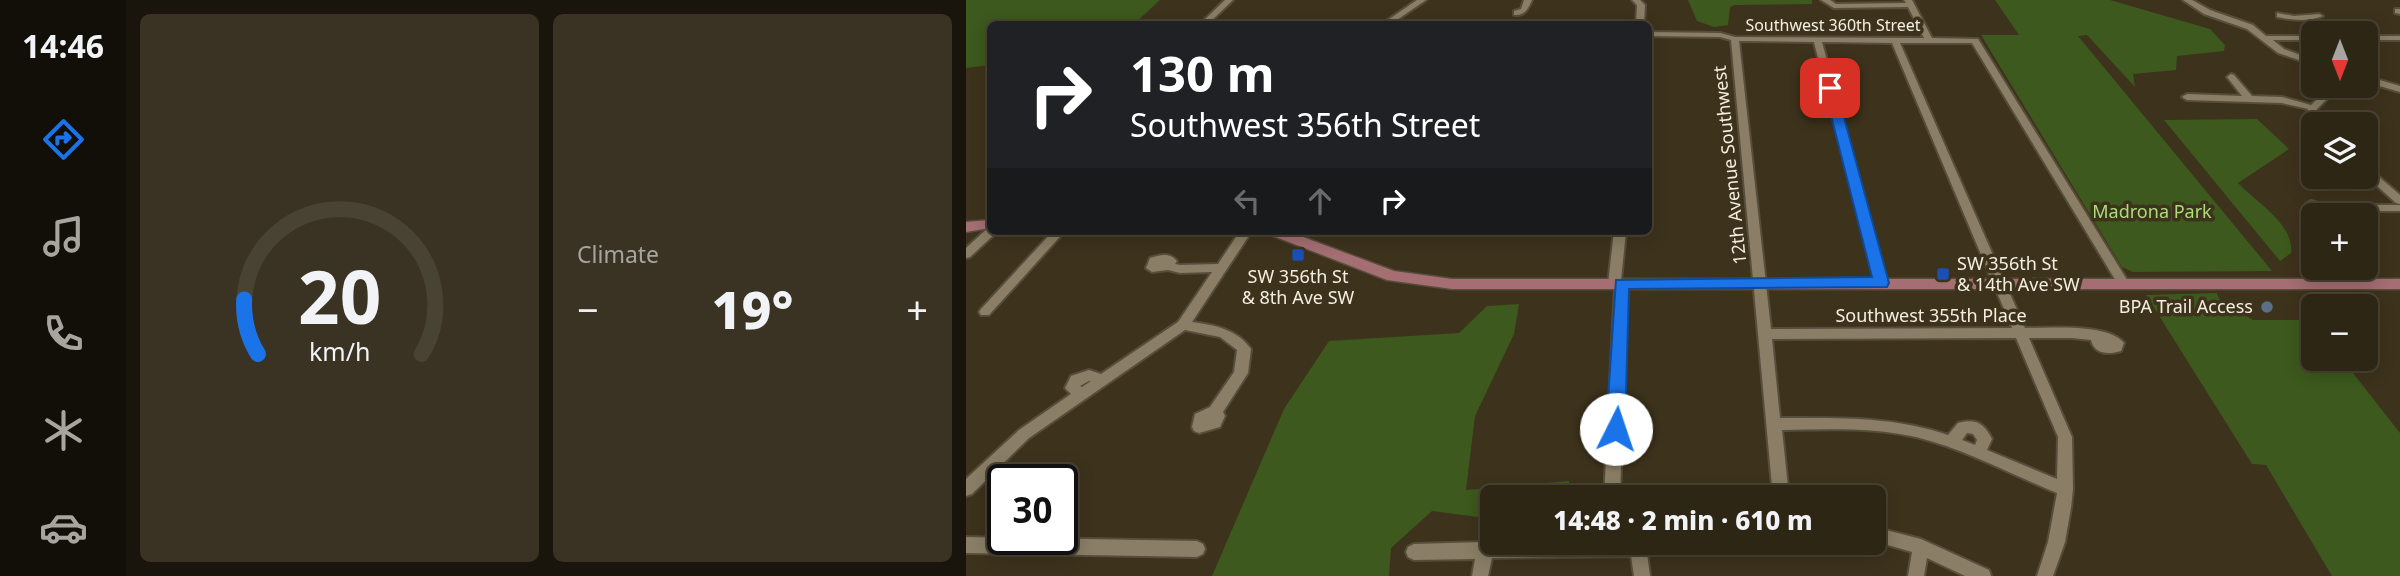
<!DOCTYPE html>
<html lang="en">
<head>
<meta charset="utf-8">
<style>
	body { margin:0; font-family:"Noto Sans",sans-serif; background:#3a3222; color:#f1f3f6; height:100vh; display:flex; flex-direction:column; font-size:26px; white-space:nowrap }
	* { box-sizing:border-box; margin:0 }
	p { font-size:23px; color:#a7a5a0 }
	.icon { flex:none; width:38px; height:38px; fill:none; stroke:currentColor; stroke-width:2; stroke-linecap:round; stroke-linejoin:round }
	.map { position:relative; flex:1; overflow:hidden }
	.sheet { display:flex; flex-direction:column; gap:14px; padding:14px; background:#19150c; width:840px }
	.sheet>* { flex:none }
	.guide { position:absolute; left:21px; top:21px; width:665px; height:214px; border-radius:10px; box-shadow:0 4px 18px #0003,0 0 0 2px #494334; background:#202124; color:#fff; overflow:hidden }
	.needle { width:46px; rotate:180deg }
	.fabs { position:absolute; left:1335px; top:21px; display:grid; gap:14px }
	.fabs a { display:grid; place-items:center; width:77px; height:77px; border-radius:10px; background:#2e2615; box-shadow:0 4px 18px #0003,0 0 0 2px #494334; font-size:35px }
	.speed { position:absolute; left:21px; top:464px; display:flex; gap:14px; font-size:35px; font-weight:700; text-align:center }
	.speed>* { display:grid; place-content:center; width:91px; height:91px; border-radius:50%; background:#2e2615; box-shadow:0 4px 18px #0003,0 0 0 2px #494334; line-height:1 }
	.speed .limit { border:4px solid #111; border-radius:10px; background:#fff; color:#111 }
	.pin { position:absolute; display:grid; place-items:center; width:60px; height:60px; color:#fff; margin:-30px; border-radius:14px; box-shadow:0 4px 10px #0006 }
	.me { position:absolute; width:77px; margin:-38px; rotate:4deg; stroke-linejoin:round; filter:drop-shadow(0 0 5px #0008) }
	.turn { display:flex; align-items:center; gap:24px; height:147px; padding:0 28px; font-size:32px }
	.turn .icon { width:91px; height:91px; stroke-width:2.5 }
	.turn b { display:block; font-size:49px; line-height:60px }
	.lanes { display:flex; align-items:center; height:66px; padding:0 28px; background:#0003; justify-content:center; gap:35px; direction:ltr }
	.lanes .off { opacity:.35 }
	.big { font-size:52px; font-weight:800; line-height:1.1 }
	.sheet .tile { flex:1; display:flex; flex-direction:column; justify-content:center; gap:10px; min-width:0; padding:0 24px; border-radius:10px; background:#3a3222 }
	.sheet .dial { align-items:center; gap:0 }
	.dial svg { height:182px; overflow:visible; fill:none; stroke:#494334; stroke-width:7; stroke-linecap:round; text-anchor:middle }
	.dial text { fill:#f1f3f6; stroke:none }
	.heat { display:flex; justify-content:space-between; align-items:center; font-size:38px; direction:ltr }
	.sheet .tiles { flex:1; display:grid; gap:14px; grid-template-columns:repeat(2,1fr) }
	.trip { position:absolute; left:514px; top:485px; width:406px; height:70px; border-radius:10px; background:#2e2615; box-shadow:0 4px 18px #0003,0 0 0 2px #494334; font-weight:800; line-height:70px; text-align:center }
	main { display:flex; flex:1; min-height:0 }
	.menu { display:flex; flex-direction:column; width:126px; justify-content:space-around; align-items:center; background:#120f08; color:#a7a5a0 }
	.menu .icon { width:49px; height:49px }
	.menu .on { color:#1a73e8 }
	.menu b { font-size:32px; color:#f1f3f6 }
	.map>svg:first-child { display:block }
	.green { fill:#3d591d }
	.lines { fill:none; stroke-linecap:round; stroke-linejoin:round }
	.minor-casing { stroke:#564d3a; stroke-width:4 }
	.major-casing { stroke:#564d3a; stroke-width:3 }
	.minor { fill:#8a7e66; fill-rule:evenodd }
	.major { fill:#a46e73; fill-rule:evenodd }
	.route { fill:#1a73e8; stroke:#114b97; stroke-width:2 }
	.transit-dot { fill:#1a4fb4; stroke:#3d321c; stroke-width:2.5 }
	.service-dot { fill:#5c6f8a; stroke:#3d321c; stroke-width:2.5 }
	.labels { text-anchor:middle; stroke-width:7; stroke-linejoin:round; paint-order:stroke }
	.far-street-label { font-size:16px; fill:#f5eee0; stroke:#3d321c }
	.street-label { font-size:18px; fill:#f5eee0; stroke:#3d321c }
	.park-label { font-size:18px; fill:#abdc7c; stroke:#3d321c }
	.poi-label { font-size:18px; fill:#f5eee0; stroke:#3d321c; text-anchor:start }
</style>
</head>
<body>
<main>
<nav class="menu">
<b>14:46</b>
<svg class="icon on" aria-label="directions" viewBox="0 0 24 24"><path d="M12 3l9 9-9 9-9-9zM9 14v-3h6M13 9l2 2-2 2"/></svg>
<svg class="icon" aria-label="music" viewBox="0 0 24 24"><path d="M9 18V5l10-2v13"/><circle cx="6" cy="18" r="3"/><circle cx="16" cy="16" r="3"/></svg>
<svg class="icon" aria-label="phone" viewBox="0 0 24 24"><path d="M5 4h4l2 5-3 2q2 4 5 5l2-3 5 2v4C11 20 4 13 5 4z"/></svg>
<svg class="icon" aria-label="climate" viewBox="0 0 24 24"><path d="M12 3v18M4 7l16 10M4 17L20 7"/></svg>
<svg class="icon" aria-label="car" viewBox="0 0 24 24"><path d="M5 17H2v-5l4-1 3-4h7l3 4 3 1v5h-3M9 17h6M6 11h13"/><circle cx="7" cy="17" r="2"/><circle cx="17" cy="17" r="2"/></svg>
</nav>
<section class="sheet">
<div class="tiles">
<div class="tile dial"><svg viewBox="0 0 100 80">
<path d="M14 69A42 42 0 1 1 86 69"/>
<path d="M14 69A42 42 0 0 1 8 45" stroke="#1a73e8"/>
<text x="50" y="56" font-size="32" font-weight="700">20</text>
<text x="50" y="72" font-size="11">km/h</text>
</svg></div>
<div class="tile"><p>Climate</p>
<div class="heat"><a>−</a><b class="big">19°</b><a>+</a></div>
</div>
</div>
</section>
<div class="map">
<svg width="1434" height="576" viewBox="0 0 1434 576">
	<rect width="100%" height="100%" fill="#3d321c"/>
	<path class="green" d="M0,0H194L168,24H24V65L0,68Z
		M722,0H846V4L769,5L764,7L762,25L748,27L731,21Z
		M1029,0H1144L1244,29L1259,45L1258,51L1211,56L1210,70L1167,74L1169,87L1121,35L1112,36L1306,271L1167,272L1156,267L1015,35H1053Z
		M1291,119L1323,149L1272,183C1290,202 1329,225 1325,253L1314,261L1198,120Z
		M1251,293L1253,299L1287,320H1345L1347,323L1348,359H1376L1434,433V576H1366L1300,465L1286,464L1180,295Z
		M553,304L548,334L509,416L500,490L603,481V497H527V519L466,511L425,548L423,576H246L318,409L363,341L493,333L521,306Z"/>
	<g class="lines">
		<defs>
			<path id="minor" d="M259,0H267L242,24H234Z
				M451,0H460L425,24H416Z
				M558,0H566C562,9 559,16 548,15V11L555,9Z
				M666,0H674L679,5L678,24H670L671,5Z
				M855,0H864L870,4L940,3L938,0H946L966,38L1012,39L1163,283L1161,286H1153L1006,43H934L1059,328C1084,328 1142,323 1158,343L1155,351C1142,355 1128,354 1125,340L1106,338H1063L1106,437L1107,489L1105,508L1099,542L1087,576H1071L1082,542L1091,493C1044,474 999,449 950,437C906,427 861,429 816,430L823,497H807L765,40L754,37L682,36V32L754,33L769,37L958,38L942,7L868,8ZM773,41L848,42L909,283L915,287L921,283L856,42L926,43L1046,328L805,329ZM1050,338L1092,437L1091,479L1021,450L1026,439C1018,423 1010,418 992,423L982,435C927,416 872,418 814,418L806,339ZM1001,433L1007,434L1011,440L1009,445L996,440Z
				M1217,0H1226L1244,10L1287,25L1300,36H1348V40H1307L1318,49L1348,60V65L1312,53L1281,29L1238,14Z
				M1429,9H1434V14L1429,13Z
				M1311,13L1328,16L1353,14L1357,16C1343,22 1326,20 1311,17Z
				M1400,36H1434V40H1400Z
				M1265,74L1268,75L1286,96L1316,97L1345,105L1365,86H1374L1351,109L1349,118L1354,124H1348V126L1339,118L1342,109L1316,103L1221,100L1216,97L1221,94L1276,96L1261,77Z
				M1400,76L1434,86V92L1400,82Z
				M1400,142L1412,149V153L1400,157Z
				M1400,168L1404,169L1434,195V204L1430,203L1400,176Z
				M1345,201L1359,205H1434V211H1358L1341,206L1340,204Z
				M22,228H24V231H32L4,257L0,258V248Z
				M87,231H99L23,315H15L13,312L15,309Z
				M274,231H286L226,322C248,325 271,329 285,349L282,373L257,412L259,416L254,427L233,433L228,431L226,427L229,414L244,407L268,372L271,350L254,337L219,330L63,438L6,494L0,496V479L53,430L105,394L99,388L105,376L123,370L135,374L212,322L246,272L214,273L202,270L186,272L180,268L184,258C194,255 203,252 211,261L209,264L214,265L252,264ZM123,381H125L116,387L114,386Z
				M648,231H660L655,280L659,281L661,284L654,497H638L649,288L644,287L642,284Z
				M908,527L955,539L1023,570L1025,576H999L961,558L958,576H942L946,552L908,541Z
				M0,537L231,541L237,544L239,549L237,554L231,557L0,553Z
				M519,542L521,543L705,542L703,547L681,553L684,576H668L665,556L526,558L522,576H506L509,559L448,560L442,557L440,552L442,547L448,544Z"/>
			<path id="major" d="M24,220V228L0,232V222Z
				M300,231H321L428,271L486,279H1434V289H486L421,280L302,234Z"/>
		</defs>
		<use href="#minor" class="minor-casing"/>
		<use href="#major" class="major-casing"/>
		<use href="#minor" class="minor"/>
		<use href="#major" class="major"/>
	</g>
	<path class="route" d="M864,84L870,88L923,283L921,287L663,289L659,429L656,435H643L640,429L650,280L906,277L858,88Z"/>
	<g class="transit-dot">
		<rect x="325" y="248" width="14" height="14" rx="3.5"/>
		<rect x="970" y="267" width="14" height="14" rx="3.5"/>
	</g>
	<circle class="service-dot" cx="1301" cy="307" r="7"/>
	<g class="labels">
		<g class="far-street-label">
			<text x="867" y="31">Southwest 360th Street</text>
		</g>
		<g class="street-label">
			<text transform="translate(764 165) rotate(-96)" y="6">12th Avenue Southwest</text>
			<text x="965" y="322">Southwest 355th Place</text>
		</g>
		<g class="park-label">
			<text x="1186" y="218">Madrona Park</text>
		</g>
		<g class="poi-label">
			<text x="991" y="270">SW 356th St<tspan x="991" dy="21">&amp; 14th Ave SW</tspan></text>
			<text x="332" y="283" text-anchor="middle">SW 356th St<tspan x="332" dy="21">&amp; 8th Ave SW</tspan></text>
			<text x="1287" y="313" text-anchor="end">BPA Trail Access</text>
		</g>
	</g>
</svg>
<div class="fabs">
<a><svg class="needle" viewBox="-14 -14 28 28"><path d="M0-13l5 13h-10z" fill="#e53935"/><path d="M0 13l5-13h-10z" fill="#a7a5a0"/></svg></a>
<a><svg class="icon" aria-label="layers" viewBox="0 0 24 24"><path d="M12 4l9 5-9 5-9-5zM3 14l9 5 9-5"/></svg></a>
<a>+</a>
<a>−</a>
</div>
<div class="speed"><div class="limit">30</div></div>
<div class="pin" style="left:864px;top:88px;background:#d93025"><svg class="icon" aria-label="arrive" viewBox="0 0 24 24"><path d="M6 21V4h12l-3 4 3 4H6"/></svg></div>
<svg class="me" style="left:650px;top:429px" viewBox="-20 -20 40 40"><circle r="19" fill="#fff"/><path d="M0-13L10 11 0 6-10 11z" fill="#1a73e8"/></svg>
<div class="trip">14:48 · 2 min · 610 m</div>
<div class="guide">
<div class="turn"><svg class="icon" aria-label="right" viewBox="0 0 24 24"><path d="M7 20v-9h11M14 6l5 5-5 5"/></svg><div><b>130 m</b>Southwest 356th Street</div></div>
<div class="lanes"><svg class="icon off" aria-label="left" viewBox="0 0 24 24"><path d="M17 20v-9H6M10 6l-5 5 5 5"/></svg><svg class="icon off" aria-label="ahead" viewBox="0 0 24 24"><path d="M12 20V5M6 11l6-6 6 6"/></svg><svg class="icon" aria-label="right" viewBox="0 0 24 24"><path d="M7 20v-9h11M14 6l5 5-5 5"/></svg></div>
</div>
</div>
</main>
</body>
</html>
